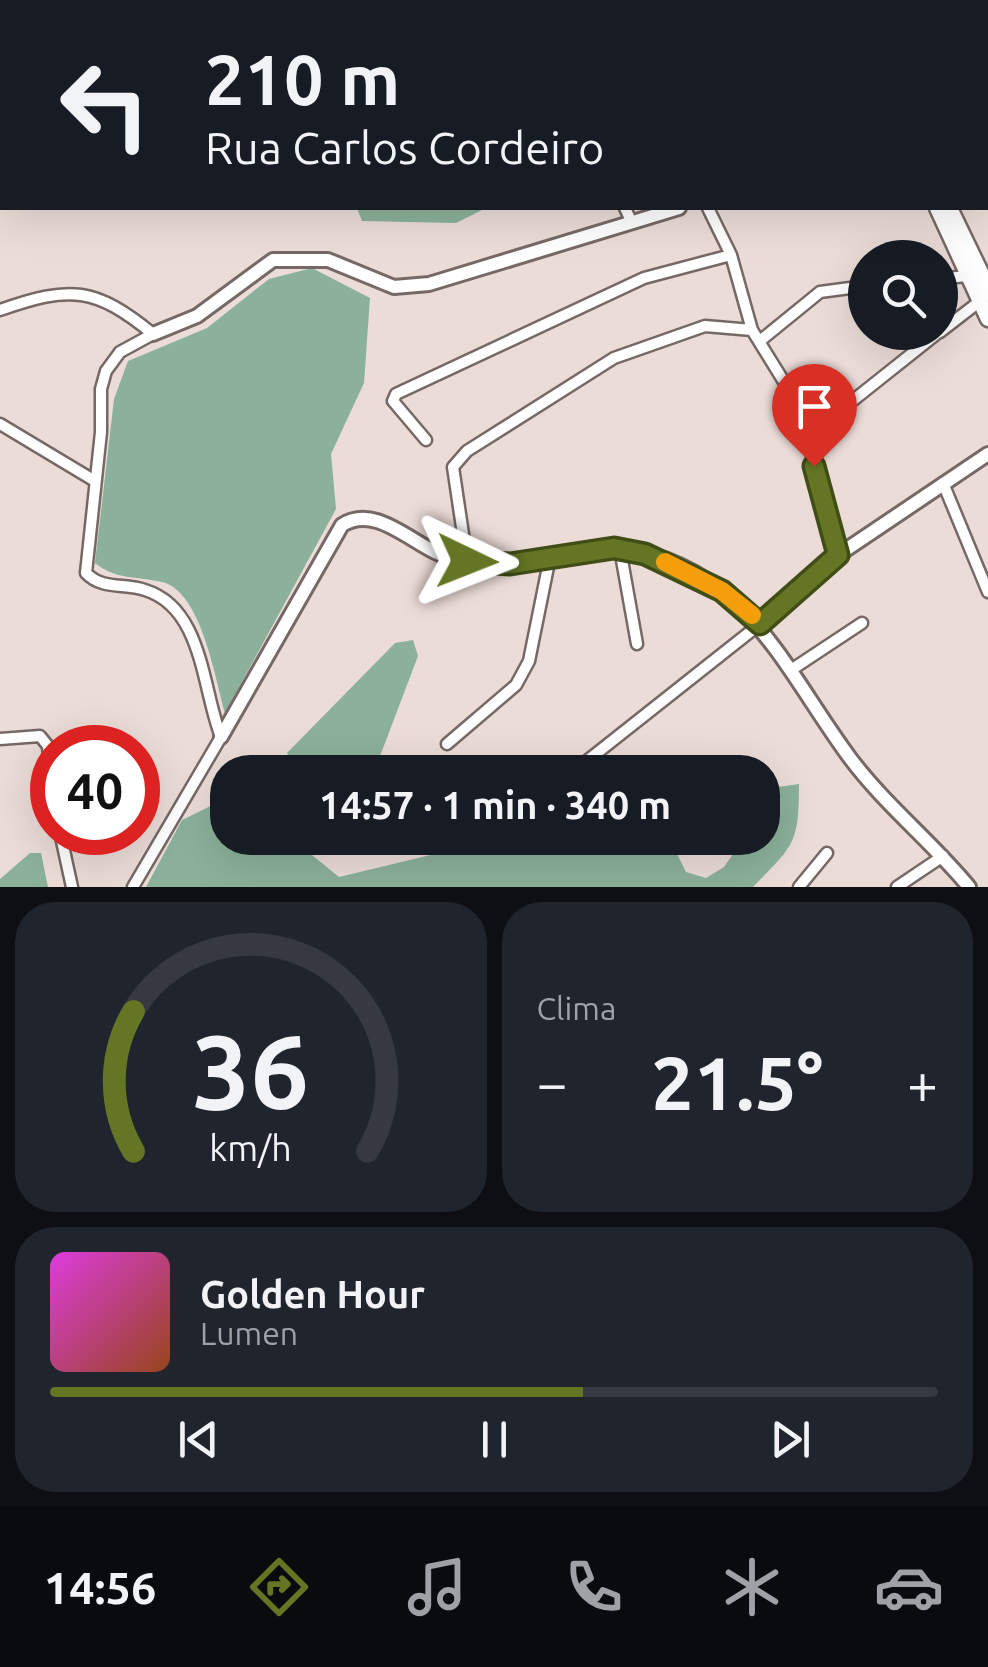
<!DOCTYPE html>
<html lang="pt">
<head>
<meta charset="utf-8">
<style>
	body { margin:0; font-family:Ubuntu,sans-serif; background:#20242c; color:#f1f3f6; height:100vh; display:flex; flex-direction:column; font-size:38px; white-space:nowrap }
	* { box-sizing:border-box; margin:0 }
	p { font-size:32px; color:#9ea1a6 }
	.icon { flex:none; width:55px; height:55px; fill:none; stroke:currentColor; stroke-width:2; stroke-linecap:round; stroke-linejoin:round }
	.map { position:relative; height:887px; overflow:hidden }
	.panel { display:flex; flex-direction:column; gap:15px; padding:15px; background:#0d0f14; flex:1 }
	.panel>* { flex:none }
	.guide { position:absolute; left:0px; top:0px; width:990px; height:210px; box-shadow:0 10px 40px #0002; background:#171b24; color:#f1f3f6; overflow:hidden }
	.tools { position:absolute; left:848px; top:240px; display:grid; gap:20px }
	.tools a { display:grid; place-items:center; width:110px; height:110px; border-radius:50%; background:#171b24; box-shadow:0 10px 40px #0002; font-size:50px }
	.speed { position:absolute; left:30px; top:725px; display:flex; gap:20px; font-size:50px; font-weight:700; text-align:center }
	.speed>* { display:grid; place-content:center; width:130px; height:130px; border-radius:50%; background:#171b24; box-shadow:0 10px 40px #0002; line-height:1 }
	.speed .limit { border:15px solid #d22; background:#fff; color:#111 }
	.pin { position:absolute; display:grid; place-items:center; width:85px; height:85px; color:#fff; margin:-102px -42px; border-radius:50% 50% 50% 0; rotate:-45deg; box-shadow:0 0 10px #0007 }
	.pin .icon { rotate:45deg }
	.me { position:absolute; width:110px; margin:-55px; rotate:92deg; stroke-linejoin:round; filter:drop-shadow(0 0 8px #0008) }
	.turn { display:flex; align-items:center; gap:35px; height:210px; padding:0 40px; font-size:45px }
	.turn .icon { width:130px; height:130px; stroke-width:2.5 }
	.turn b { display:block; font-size:70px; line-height:85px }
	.big { font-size:75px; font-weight:700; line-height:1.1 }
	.panel .widget { flex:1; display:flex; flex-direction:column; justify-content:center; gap:15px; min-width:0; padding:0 35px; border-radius:40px; background:#20242c }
	.panel .dial { align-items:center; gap:0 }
	.dial svg { height:260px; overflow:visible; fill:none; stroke:#363941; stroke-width:7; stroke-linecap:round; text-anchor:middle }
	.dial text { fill:#f1f3f6; stroke:none }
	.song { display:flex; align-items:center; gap:30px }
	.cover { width:120px; height:120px; border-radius:15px; background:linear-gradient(135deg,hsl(300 70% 55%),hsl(20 70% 35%)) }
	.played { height:10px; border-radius:5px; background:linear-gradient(90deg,#647624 60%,#363941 60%) }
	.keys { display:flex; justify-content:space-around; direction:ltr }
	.heat { display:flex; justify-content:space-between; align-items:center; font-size:55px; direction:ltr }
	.panel .tiles { flex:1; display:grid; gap:15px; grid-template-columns:1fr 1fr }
	.widget:last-child { grid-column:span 2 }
	.trip { position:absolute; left:210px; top:755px; width:570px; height:100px; border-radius:40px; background:#171b24; box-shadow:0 10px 40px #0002; font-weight:700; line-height:100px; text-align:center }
	.dock { display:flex; height:160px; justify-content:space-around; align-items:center; background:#090b0e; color:#9ea1a6 }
	.dock .icon { width:70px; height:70px }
	.dock .current { color:#647624 }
	.dock b { font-size:45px; color:#f1f3f6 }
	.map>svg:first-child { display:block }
	.forest { fill:#8bb19a }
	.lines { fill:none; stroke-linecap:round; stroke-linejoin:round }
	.minor-casing { stroke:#766965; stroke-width:15 }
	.tertiary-casing { stroke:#766965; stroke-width:18 }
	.secondary-casing { stroke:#766965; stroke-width:19 }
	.path { stroke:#9d918e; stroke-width:2.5; stroke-dasharray:5 8; stroke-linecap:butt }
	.minor { stroke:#fff; stroke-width:10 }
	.tertiary { stroke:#fff; stroke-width:12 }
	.secondary { stroke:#fff; stroke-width:14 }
	.route-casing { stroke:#414d17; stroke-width:25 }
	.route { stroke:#647624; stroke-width:18 }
	.slow { stroke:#f59e0b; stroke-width:18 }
</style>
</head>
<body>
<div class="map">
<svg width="988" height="887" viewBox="0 0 988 887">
	<rect width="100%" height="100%" fill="#ebdcd7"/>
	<path class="forest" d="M140,0H321V2H140Z
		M357,208H486L456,223L362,221Z
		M312,268L370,298L364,383L331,454L336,509L225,713C215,678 201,591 162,582C136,576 116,580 95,563L114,399L128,361L207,328L269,279Z
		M413,640L418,656L374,772H278L295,764L287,753L395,643Z
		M799,784C799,844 794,845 753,887H146L182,820L227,798L228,838H291L339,877L493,840L551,838H654L677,854L686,872L706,878L724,867L744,838H762L763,810L778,787Z
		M30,853H41L48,887H0V879Z"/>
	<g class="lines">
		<defs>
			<path id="minor" d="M665,2L670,0
				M915,2L921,0
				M0,191L2,190
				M625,208L632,223
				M708,208L731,255L752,330L786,385L807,437L838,555
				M940,279L974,275
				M0,310C71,285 95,287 153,334L120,352L106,371L101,389V432L86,573C102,590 124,583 145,590C203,608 202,688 221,737L133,887
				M940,332L988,295
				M761,340L820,292L865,286
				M0,424L95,481
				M807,437L939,332
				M426,440L393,401L396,394L644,278L731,255
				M943,483L988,592
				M620,549L637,644
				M467,561L453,467L467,451L614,358L705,326L752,330
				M791,670L862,623
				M0,739L40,736L48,746L52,797
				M447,744L516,685L529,661L550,557
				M578,768L760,624
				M60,832L72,887
				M799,887L827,853
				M897,887L943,856"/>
			<path id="tertiary" d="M153,334L197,316L273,260H328L394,287L429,284L679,208
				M760,624L838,555L988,454
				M221,737L342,525C380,501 419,554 458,560C489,564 518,563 549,558C570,554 594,546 616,548C744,562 784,669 850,758C885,805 932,842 969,887"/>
			<path id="secondary" d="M835,0L837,2
				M851,0L852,2
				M937,208L988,319
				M950,208L988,287"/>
		</defs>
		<use href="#minor" class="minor-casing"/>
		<use href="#tertiary" class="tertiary-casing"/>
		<use href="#secondary" class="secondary-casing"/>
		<path class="path" d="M786,2L791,0"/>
		<use href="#minor" class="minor"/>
		<use href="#tertiary" class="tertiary"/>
		<use href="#secondary" class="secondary"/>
	</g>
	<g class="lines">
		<defs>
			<path id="route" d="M467,561L510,564L614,548L645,554L722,591L760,624L838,555L814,466"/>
		</defs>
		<use href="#route" class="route-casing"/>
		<use href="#route" class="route"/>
		<path class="slow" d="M665,562L722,591L752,615"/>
	</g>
</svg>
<div class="tools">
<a><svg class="icon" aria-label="search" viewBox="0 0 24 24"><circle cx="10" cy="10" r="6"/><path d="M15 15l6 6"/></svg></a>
</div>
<div class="speed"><div class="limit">40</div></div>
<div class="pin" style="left:814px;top:466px;background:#d93025"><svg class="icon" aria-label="arrive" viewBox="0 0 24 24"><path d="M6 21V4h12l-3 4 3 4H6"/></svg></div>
<svg class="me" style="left:467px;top:561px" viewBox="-20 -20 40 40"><path d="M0-17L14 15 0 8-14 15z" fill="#647624" stroke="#fff" stroke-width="4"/></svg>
<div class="trip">14:57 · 1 min · 340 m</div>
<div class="guide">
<div class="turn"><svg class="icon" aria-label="left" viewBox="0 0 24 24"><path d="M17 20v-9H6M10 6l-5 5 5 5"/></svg><div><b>210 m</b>Rua Carlos Cordeiro</div></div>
</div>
</div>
<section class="panel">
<div class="tiles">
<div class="widget dial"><svg viewBox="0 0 100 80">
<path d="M14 69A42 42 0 1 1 86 69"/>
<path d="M14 69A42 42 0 0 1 14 26" stroke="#647624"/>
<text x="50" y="56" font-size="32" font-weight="700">36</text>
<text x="50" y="72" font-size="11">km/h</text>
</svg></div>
<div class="widget"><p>Clima</p>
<div class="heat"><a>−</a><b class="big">21.5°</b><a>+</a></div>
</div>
<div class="widget">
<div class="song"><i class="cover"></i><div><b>Golden Hour</b><p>Lumen</p></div></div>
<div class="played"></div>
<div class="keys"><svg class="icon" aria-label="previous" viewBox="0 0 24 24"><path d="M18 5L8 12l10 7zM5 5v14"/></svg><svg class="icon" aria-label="pause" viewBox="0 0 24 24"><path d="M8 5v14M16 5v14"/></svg><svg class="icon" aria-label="next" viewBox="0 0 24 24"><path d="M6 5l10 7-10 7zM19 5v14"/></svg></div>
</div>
</div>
</section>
<nav class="dock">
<b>14:56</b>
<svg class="icon current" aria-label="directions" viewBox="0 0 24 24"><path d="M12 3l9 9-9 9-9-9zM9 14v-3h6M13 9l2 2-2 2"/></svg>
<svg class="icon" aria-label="music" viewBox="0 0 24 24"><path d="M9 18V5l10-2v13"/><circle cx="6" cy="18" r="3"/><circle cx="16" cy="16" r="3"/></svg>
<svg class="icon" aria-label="phone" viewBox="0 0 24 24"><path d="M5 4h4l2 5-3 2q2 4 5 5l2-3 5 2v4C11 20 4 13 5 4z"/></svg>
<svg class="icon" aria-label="climate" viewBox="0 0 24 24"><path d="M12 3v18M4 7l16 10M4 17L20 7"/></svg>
<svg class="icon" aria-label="car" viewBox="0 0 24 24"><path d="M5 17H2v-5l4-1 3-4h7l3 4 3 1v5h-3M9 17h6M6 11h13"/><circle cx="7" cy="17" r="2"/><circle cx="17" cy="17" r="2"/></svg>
</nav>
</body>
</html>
